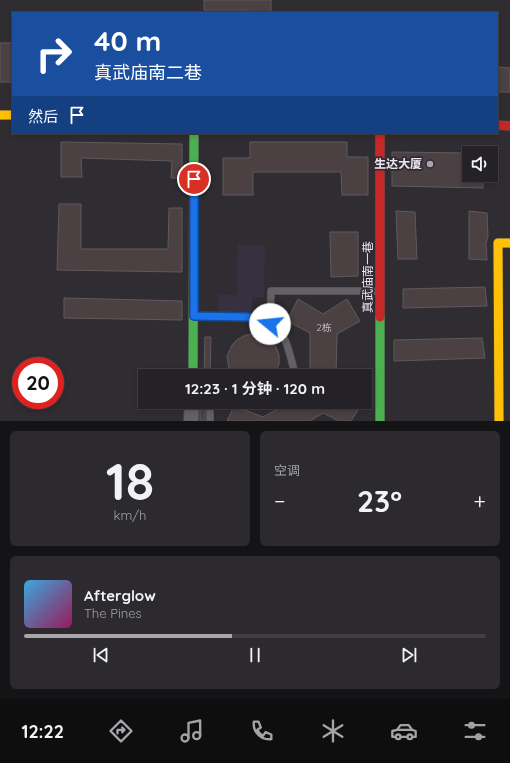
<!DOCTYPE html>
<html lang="zh">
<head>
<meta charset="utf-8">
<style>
	body { margin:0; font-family:Quicksand,"Noto Sans SC",sans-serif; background:#2c2a2e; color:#f1f3f6; height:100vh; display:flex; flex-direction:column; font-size:15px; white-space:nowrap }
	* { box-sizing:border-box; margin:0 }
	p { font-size:13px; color:#a3a4a7 }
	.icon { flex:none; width:22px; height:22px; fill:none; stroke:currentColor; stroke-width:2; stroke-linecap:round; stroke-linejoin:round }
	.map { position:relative; height:421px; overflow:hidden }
	.drawer { display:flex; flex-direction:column; gap:10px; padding:10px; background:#141315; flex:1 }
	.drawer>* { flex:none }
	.guide { position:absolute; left:12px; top:12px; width:486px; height:122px; border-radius:0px; box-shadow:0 2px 6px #0003,0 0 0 1px #413f43; background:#1a4fa0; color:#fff; overflow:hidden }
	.tools { position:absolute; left:462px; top:146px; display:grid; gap:8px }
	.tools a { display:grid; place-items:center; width:36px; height:36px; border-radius:0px; background:#242226; box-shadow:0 2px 6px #0003,0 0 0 1px #413f43; font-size:20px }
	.speed { position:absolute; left:12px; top:357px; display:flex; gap:8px; font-size:20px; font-weight:700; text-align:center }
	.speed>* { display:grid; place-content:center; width:52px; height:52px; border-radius:50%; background:#242226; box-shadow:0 2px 6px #0003,0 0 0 1px #413f43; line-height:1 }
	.speed .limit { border:6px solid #d22; background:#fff; color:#111 }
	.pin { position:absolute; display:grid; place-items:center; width:34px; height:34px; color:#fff; margin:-17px; border:2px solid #fff; border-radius:50%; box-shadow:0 1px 4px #0007 }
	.me { position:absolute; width:44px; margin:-22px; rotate:287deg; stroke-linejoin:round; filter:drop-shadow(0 0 3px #0008) }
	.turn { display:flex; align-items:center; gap:14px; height:84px; padding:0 16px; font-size:18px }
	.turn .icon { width:52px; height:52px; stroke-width:2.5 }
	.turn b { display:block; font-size:28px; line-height:34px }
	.then { display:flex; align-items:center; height:38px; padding:0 16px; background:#0003; gap:8px; font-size:15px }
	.big { font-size:30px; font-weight:700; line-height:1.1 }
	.drawer .card { flex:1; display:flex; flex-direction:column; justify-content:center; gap:6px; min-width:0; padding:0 14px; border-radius:6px; background:#2c2a2e }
	.drawer .dial { align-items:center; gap:0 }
	.dial b { font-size:52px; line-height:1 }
	.song { display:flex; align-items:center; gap:12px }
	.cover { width:48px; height:48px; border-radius:6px; background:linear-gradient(135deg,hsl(200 70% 55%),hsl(330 70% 35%)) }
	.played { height:4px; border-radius:2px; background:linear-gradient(90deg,#aaa6ac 45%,#413f43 45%) }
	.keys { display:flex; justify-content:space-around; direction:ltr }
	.heat { display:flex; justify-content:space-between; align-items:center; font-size:22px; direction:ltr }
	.drawer .tiles { flex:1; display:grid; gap:10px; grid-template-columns:1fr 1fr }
	.card:last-child { grid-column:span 2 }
	.trip { position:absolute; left:138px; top:369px; width:234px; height:40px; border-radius:0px; background:#242226; box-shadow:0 2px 6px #0003,0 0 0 1px #413f43; font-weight:700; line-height:40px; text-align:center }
	.menu { display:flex; height:64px; justify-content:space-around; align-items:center; background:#0e0e0f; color:#a3a4a7 }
	.menu .icon { width:28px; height:28px }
	.menu .selected { color:#aaa6ac }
	.menu b { font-size:18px; color:#f1f3f6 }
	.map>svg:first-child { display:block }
	.medical { fill:#363040 }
	.building { fill:#4b4042; stroke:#5f5a5c }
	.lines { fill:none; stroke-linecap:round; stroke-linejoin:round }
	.lane-casing { stroke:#4b484c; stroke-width:8 }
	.street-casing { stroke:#4b484c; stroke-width:16 }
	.fast-casing { stroke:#4b484c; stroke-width:10 }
	.slow-casing { stroke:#4b484c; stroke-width:10 }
	.jam-casing { stroke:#4b484c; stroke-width:10 }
	.lane { stroke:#636165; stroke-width:7 }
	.street { stroke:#636165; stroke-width:14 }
	.fast { stroke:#4caf50; stroke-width:9 }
	.slow { stroke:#ffc107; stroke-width:9 }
	.jam { stroke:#c62828; stroke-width:9 }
	.route-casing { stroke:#114b97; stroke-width:10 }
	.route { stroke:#1a73e8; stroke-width:7 }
	.poi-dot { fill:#aaa6ac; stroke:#312a35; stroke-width:1.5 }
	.labels { text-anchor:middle; stroke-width:3.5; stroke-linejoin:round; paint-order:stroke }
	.number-label { font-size:10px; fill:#c4bdc3 }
	.poi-label { font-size:12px; font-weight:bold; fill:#ece7ee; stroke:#312a35; text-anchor:end }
	.street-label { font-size:12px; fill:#ece7ee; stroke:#312a35 }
</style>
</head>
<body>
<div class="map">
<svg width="510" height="421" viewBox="0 0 510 421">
	<rect width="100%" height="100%" fill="#302d32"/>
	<path class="medical" d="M238,245H265L264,297H252V313H218V295H237Z"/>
	<path class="building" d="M204,0H271V13H248V10H204Z
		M0,43H13V82H0Z
		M497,67L510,68V92H497Z
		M61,142L182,144V178H171L172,161L81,158L82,177H61Z
		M250,142H347V157H368V195H342L341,172H253V195H223V158H250Z
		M392,152L469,153V175H483V188L392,186Z
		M59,204H81V249H168L169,208H182V272L57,270Z
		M396,211L415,212L417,259H398Z
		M469,211L487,213L488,237L486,243L487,260L469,259Z
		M330,232H358V276L331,277Z
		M485,287L487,306L403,308V289Z
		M64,298L182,301V320L64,318Z
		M298,299L323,314L347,299L360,321L337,334L336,376H310V333L287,321Z
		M254,334L263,336L270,340L276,347L279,355V364L276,372L273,376H234L229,369L227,356L232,345L238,339L246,335Z
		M205,337H211L210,376H204Z
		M482,338L485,358L394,361V340Z
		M291,402H363L351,421H339L323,413L310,421H227L234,406L263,417Z
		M200,405H205V421H200Z"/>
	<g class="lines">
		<defs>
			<path id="lane" d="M195,317C222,317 265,311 283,336C287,341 293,366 295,374L294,376
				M270,324L271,291H380
				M210,402V421"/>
			<path id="street" d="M191,421L192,402"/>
			<path id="fast" d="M380,317V421
				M193,376L194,133"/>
			<path id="slow" d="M0,115H13
				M499,421L498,243H510"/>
			<path id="jam" d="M497,125L510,126
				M380,133V317"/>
		</defs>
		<use href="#lane" class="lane-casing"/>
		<use href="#street" class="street-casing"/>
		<use href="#fast" class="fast-casing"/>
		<use href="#slow" class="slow-casing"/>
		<use href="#jam" class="jam-casing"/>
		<use href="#lane" class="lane"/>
		<use href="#street" class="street"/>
		<use href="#fast" class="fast"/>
		<use href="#slow" class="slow"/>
		<use href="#jam" class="jam"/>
	</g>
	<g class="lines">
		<defs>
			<path id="route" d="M194,179V316L248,317L270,324"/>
		</defs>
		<use href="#route" class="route-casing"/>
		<use href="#route" class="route"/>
	</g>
	<circle class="poi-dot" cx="430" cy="164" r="4"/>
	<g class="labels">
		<g class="number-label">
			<text x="324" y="331">2栋</text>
		</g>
		<g class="poi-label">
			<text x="422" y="168">生达大厦</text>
		</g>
		<g class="street-label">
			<text transform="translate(368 277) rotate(-90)" y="4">真武庙南一巷</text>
		</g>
	</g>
</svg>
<div class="tools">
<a><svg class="icon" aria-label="sound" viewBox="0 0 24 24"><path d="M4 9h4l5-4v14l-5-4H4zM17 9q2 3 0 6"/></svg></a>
</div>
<div class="speed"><div class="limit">20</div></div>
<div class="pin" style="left:194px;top:179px;background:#d93025"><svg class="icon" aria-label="arrive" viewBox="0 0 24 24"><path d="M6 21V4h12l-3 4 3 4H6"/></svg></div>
<svg class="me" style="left:270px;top:324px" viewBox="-20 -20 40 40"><circle r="19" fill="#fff"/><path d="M0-13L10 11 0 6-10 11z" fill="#1a73e8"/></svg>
<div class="trip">12:23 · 1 分钟 · 120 m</div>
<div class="guide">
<div class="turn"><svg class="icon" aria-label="right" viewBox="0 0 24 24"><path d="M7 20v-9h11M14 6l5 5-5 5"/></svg><div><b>40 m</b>真武庙南二巷</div></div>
<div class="then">然后<svg class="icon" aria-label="arrive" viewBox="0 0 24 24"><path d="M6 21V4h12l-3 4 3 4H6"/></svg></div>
</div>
</div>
<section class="drawer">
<div class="tiles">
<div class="card dial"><b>18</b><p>km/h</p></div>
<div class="card"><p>空调</p>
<div class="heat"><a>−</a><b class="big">23°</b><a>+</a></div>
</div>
<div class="card">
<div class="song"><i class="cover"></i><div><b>Afterglow</b><p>The Pines</p></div></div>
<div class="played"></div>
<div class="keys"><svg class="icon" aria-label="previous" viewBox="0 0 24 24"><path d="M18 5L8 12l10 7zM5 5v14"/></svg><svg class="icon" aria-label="pause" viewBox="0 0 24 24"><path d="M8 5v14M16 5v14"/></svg><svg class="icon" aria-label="next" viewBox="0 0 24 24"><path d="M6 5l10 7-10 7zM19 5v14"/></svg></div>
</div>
</div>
</section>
<nav class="menu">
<b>12:22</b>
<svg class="icon selected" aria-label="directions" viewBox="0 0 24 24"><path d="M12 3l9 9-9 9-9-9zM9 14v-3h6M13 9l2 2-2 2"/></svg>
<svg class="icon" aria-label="music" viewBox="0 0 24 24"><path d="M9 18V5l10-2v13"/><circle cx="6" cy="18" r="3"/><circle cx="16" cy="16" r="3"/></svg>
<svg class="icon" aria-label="phone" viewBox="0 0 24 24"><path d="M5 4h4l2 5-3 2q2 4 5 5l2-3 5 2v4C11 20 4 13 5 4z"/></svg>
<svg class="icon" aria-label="climate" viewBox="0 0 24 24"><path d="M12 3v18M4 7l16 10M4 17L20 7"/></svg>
<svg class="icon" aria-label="car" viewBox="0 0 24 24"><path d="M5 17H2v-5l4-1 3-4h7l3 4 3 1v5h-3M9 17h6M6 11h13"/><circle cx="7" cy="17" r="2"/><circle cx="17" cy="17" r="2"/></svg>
<svg class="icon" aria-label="filters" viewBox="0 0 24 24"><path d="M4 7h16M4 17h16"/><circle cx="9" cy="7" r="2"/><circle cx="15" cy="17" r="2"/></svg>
</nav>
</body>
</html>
